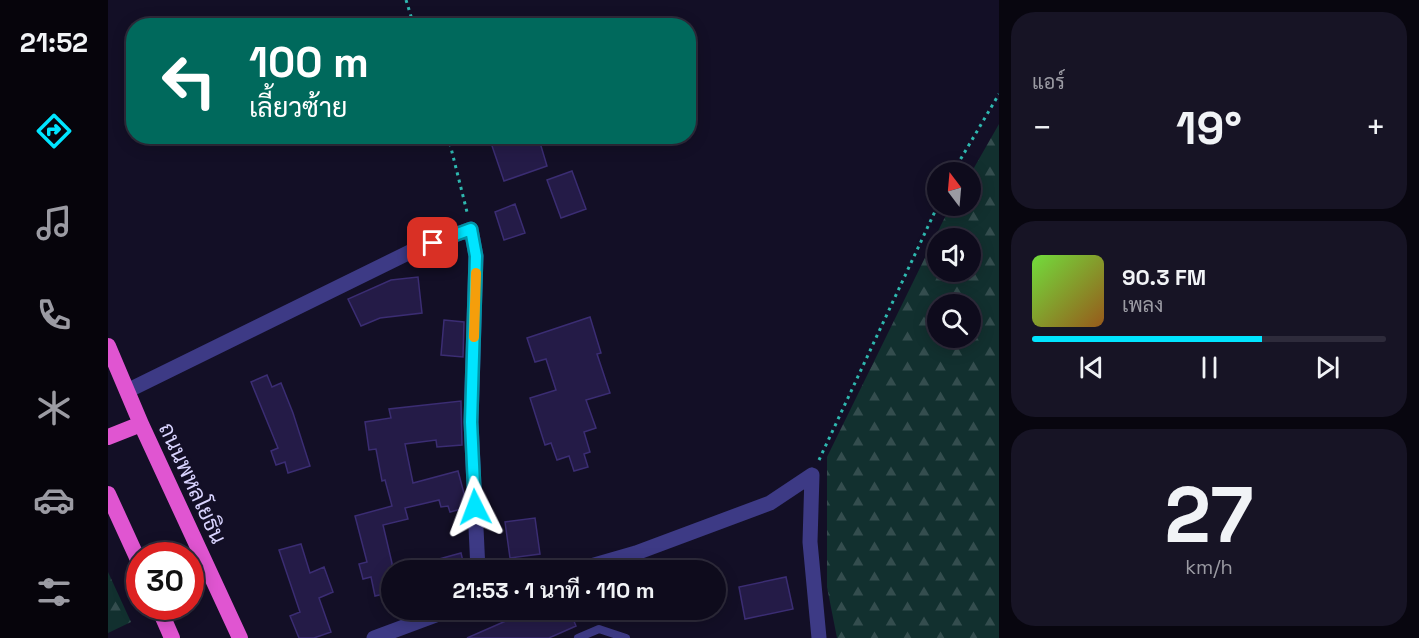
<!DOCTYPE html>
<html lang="th">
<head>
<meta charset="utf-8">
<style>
	body { margin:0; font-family:"Space Grotesk",Sarabun,sans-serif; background:#171425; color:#f1f3f6; height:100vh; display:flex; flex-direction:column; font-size:22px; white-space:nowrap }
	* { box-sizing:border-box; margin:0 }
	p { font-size:20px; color:#9b9ba3 }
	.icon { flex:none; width:33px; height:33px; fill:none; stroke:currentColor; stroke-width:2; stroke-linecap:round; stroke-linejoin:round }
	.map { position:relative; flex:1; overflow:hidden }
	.panel { display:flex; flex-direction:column; gap:12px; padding:12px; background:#08060f; width:420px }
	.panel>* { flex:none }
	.guide { position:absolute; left:18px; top:18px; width:570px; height:126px; border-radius:24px; box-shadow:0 3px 15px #0003,0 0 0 2px #2e2b3b; background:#00695c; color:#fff; overflow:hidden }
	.needle { width:39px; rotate:344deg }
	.buttons { position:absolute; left:819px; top:162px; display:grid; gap:12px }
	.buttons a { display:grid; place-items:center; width:54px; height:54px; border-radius:50%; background:#0e0b1c; box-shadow:0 3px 15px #0003,0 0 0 2px #2e2b3b; font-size:30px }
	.speed { position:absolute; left:18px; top:542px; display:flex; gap:12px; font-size:30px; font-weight:700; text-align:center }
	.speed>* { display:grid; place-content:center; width:78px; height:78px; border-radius:50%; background:#0e0b1c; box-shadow:0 3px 15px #0003,0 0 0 2px #2e2b3b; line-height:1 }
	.speed .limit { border:9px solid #d22; background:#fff; color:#111 }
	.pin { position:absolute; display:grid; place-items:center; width:51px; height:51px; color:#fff; margin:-26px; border-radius:12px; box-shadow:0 3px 9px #0006 }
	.me { position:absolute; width:66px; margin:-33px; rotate:357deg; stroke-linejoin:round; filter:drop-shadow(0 0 4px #0008) }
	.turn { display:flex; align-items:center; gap:21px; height:126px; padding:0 24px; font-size:27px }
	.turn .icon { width:78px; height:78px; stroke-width:2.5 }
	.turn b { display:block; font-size:42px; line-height:51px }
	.big { font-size:45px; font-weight:600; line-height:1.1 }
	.panel .tile { flex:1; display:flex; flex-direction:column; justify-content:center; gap:9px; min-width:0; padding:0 21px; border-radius:24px; background:#171425 }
	.panel .dial { align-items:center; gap:0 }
	.dial b { font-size:78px; line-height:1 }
	.song { display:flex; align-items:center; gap:18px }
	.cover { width:72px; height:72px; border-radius:9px; background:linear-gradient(135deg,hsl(100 70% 55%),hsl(30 70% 35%)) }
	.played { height:6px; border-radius:3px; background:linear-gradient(90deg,#00e5ff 65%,#2e2b3b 65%) }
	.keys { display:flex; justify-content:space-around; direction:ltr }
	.heat { display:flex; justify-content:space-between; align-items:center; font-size:33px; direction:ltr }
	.trip { position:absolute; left:273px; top:560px; width:345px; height:60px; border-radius:30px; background:#0e0b1c; box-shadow:0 3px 15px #0003,0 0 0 2px #2e2b3b; font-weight:600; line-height:60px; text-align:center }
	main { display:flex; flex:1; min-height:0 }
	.tab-bar { display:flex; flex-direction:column; width:108px; justify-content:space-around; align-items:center; background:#06040b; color:#9b9ba3 }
	.tab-bar .icon { width:42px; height:42px }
	.tab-bar .current { color:#00e5ff }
	.tab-bar b { font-size:27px; color:#f1f3f6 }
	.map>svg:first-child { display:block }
	.forest { fill:url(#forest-firs); fill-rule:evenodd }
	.building { fill:#241b47; stroke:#3b2d73; stroke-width:1.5 }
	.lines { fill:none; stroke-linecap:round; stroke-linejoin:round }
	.path { stroke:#2fb8b0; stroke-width:3; stroke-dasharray:3 4.5; stroke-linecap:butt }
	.service { stroke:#3d3a85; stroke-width:8 }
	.minor { stroke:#3d3a85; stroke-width:15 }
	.trunk { stroke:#e055d1; stroke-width:16 }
	.route-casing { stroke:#0095a6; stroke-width:15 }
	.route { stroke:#00e5ff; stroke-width:10 }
	.slow { stroke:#f59e0b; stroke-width:10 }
	.labels { text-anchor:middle; stroke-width:6; stroke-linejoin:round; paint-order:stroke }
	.street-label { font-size:22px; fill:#d9d4ff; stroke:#130f26 }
</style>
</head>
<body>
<main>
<nav class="tab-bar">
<b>21:52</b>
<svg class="icon current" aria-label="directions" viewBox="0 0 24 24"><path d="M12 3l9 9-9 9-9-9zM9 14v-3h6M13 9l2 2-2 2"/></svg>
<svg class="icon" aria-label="music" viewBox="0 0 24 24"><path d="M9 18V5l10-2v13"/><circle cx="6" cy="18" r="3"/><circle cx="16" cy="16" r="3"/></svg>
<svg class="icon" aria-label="phone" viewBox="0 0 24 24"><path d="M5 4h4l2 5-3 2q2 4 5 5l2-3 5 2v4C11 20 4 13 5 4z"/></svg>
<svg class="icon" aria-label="climate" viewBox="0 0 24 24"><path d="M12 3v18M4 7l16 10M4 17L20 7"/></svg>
<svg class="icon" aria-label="car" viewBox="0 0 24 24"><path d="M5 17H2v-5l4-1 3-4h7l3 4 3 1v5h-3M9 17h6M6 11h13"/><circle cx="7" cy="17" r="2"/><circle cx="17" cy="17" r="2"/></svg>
<svg class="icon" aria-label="filters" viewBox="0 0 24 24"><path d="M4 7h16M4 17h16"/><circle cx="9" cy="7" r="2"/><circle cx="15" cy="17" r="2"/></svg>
</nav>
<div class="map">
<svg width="891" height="638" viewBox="0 0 891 638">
	<defs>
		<pattern id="forest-firs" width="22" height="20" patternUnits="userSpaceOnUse" patternTransform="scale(1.5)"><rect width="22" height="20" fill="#12302f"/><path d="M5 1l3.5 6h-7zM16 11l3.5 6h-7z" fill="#344d4e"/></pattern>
	</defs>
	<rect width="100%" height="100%" fill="#130f26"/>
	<path class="forest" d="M891,124V638H729L719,587V457L836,219L844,206H862L863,173ZM830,238H862V272H830ZM830,304H862V338H830Z
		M0,572L23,622L0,633Z"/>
	<path class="building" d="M392,136H430L439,166L396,181L382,140Z
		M464,171L478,209L453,218L439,180Z
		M407,204L417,233L396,240L387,212Z
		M310,277L314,313L272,318L253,326L240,299L283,280Z
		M482,317L493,353L489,354L502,393L478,400L488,428L476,432L482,452L476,454L480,467L466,471L461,456L449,460L443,443L437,445L422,398L448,390L438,359L427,362L419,338Z
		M336,320L356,322L355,357L333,355Z
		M159,375L164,387L173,383L185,413L202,466L180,473L177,462L168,465L163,451L170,448L143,382Z
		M353,401L354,445L329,447L328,440L297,444L305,483L350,471L357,497V508L342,512L340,506L333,507L331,500L297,508L300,519L275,525L284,563V592L267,596L263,577L255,579L251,564L259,562L247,516L284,506L277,480L274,481L268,449L261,450L257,422L283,418L281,409Z
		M427,518L432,554L402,558L397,522Z
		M193,544L202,573L216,567L225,592L211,598L223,632L206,638H191L182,616L192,612L171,550Z
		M353,553L357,570H310L309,565Z
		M678,577L685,609L637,619L631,587Z
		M425,609H461L468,626L441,638H359Z"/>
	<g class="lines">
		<path class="path" d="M298,0L306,26
			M340,136L359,212
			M845,172L891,94
			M711,460L830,205"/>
		<path class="service" d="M470,638L491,629L518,638"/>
		<path class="minor" d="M19,391L306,250L363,229L368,256L363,422L370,570
			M704,475L702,542L711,638
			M469,570L528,553L662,503L704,475
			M266,638L344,609"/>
		<path class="trunk" d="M0,346L33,424L132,638
			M0,437L33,424
			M0,494L32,564
			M50,606L64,638"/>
	</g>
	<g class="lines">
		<defs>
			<path id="route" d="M325,243L363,229L368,256L363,422L367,507"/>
		</defs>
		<use href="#route" class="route-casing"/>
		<use href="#route" class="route"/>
		<path class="slow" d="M366,337L368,273"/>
	</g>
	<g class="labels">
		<g class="street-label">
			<text transform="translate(85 483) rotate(65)" y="8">ถนนพหลโยธิน</text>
		</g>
	</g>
</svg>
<div class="buttons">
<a><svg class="needle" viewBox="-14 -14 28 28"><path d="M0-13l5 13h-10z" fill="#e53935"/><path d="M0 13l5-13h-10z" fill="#9b9ba3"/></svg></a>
<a><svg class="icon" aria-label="sound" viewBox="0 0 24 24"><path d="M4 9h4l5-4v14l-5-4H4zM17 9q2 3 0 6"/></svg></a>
<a><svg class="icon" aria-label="search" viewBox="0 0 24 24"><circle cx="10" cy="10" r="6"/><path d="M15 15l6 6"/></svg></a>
</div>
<div class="speed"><div class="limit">30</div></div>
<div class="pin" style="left:325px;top:243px;background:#d93025"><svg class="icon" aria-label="arrive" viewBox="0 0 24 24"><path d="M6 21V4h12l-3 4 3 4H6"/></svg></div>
<svg class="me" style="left:367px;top:507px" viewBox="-20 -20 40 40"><path d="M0-17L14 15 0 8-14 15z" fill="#00e5ff" stroke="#fff" stroke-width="4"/></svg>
<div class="trip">21:53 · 1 นาที · 110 m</div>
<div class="guide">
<div class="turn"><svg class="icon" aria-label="left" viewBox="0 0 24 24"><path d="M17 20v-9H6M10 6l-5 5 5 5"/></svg><div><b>100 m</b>เลี้ยวซ้าย</div></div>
</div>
</div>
<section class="panel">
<div class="tile"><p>แอร์</p>
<div class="heat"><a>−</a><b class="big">19°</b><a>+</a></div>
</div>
<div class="tile">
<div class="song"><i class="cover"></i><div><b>90.3 FM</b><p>เพลง</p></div></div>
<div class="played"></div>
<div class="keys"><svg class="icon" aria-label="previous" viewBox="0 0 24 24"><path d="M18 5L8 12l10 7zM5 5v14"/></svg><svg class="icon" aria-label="pause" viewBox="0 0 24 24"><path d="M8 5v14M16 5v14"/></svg><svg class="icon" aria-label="next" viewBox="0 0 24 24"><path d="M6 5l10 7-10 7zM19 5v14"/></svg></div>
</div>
<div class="tile dial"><b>27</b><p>km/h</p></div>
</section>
</main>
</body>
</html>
